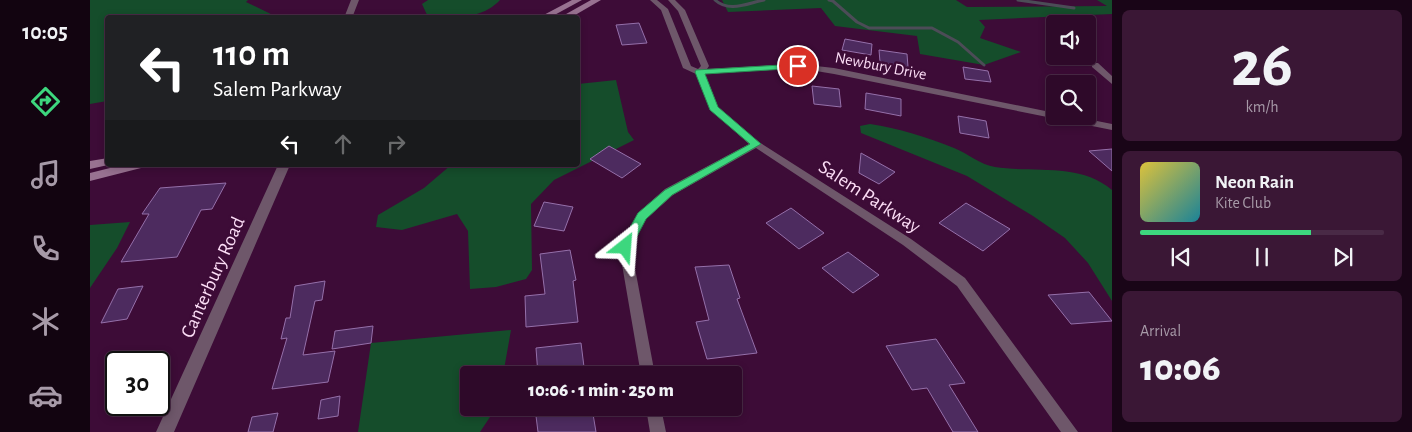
<!DOCTYPE html>
<html lang="en">
<head>
<meta charset="utf-8">
<style>
	body { margin:0; font-family:"Alegreya Sans",sans-serif; background:#3a1735; color:#f1f3f6; height:100vh; display:flex; flex-direction:column; font-size:19px; white-space:nowrap }
	* { box-sizing:border-box; margin:0 }
	p { font-size:16px; color:#a79aa8 }
	.icon { flex:none; width:28px; height:28px; fill:none; stroke:currentColor; stroke-width:2; stroke-linecap:round; stroke-linejoin:round }
	.map { position:relative; flex:1; overflow:hidden }
	.details { display:flex; flex-direction:column; gap:10px; padding:10px; background:#190517; width:300px }
	.details>* { flex:none }
	.guide { position:absolute; left:15px; top:15px; width:475px; height:152px; border-radius:5px; box-shadow:0 2px 8px #0003,0 0 0 1px #492a46; background:#202124; color:#fff; overflow:hidden }
	.tools { position:absolute; left:956px; top:15px; display:grid; gap:10px }
	.tools a { display:grid; place-items:center; width:50px; height:50px; border-radius:5px; background:#2e0929; box-shadow:0 2px 8px #0003,0 0 0 1px #492a46; font-size:25px }
	.speed { position:absolute; left:15px; top:351px; display:flex; gap:10px; font-size:25px; font-weight:700; text-align:center }
	.speed>* { display:grid; place-content:center; width:65px; height:65px; border-radius:50%; background:#2e0929; box-shadow:0 2px 8px #0003,0 0 0 1px #492a46; line-height:1 }
	.speed .limit { border:2px solid #111; border-radius:8px; background:#fff; color:#111 }
	.pin { position:absolute; display:grid; place-items:center; width:42px; height:42px; color:#fff; margin:-21px; border:2px solid #fff; border-radius:50%; box-shadow:0 1px 5px #0007 }
	.me { position:absolute; width:55px; margin:-28px; rotate:28deg; stroke-linejoin:round; filter:drop-shadow(0 0 4px #0008) }
	.turn { display:flex; align-items:center; gap:18px; height:105px; padding:0 25px; font-size:22px }
	.turn .icon { width:65px; height:65px; stroke-width:2.5 }
	.turn b { display:block; font-size:35px; line-height:42px }
	.lanes { display:flex; align-items:center; height:48px; padding:0 25px; background:#0003; justify-content:center; gap:25px; direction:ltr }
	.lanes .off { opacity:.35 }
	.big { font-size:38px; font-weight:800; line-height:1.1 }
	.details .widget { flex:1; display:flex; flex-direction:column; justify-content:center; gap:8px; min-width:0; padding:0 18px; border-radius:8px; background:#3a1735 }
	.details .dial { align-items:center; gap:0 }
	.dial b { font-size:65px; line-height:1 }
	.song { display:flex; align-items:center; gap:15px }
	.cover { width:60px; height:60px; border-radius:8px; background:linear-gradient(135deg,hsl(50 70% 55%),hsl(190 70% 35%)) }
	.played { height:5px; border-radius:2px; background:linear-gradient(90deg,#3dd77e 70%,#492a46 70%) }
	.keys { display:flex; justify-content:space-around; direction:ltr }
	.trip { position:absolute; left:370px; top:366px; width:282px; height:50px; border-radius:5px; background:#2e0929; box-shadow:0 2px 8px #0003,0 0 0 1px #492a46; font-weight:800; line-height:50px; text-align:center }
	main { display:flex; flex:1; min-height:0 }
	.tab-bar { display:flex; flex-direction:column; width:90px; justify-content:space-around; align-items:center; background:#120410; color:#a79aa8 }
	.tab-bar .icon { width:35px; height:35px }
	.tab-bar .active { color:#3dd77e }
	.tab-bar b { font-size:22px; color:#f1f3f6 }
	.map>svg:first-child { display:block }
	.green { fill:#154d2b }
	.lines { fill:none; stroke-linecap:round; stroke-linejoin:round }
	.stream { stroke:#4c4c57; stroke-width:3 }
	.building { fill:#4d2b5f; stroke:#9570aa }
	.minor { fill:#6e576a; fill-rule:evenodd }
	.tertiary { fill:#6e576a; fill-rule:evenodd }
	.secondary { fill:#987291; fill-rule:evenodd }
	.route { fill:#3dd77e; stroke:#288c52 }
	.labels { text-anchor:middle; stroke-width:5; stroke-linejoin:round; paint-order:stroke }
	.far-street-label { font-size:16px; fill:#fcddf6; stroke:#3d0c37 }
	.street-label { font-size:20px; fill:#fcddf6; stroke:#3d0c37 }
</style>
</head>
<body>
<main>
<nav class="tab-bar">
<b>10:05</b>
<svg class="icon active" aria-label="directions" viewBox="0 0 24 24"><path d="M12 3l9 9-9 9-9-9zM9 14v-3h6M13 9l2 2-2 2"/></svg>
<svg class="icon" aria-label="music" viewBox="0 0 24 24"><path d="M9 18V5l10-2v13"/><circle cx="6" cy="18" r="3"/><circle cx="16" cy="16" r="3"/></svg>
<svg class="icon" aria-label="phone" viewBox="0 0 24 24"><path d="M5 4h4l2 5-3 2q2 4 5 5l2-3 5 2v4C11 20 4 13 5 4z"/></svg>
<svg class="icon" aria-label="climate" viewBox="0 0 24 24"><path d="M12 3v18M4 7l16 10M4 17L20 7"/></svg>
<svg class="icon" aria-label="car" viewBox="0 0 24 24"><path d="M5 17H2v-5l4-1 3-4h7l3 4 3 1v5h-3M9 17h6M6 11h13"/><circle cx="7" cy="17" r="2"/><circle cx="17" cy="17" r="2"/></svg>
</nav>
<div class="map">
<svg width="1022" height="432" viewBox="0 0 1022 432">
	<rect width="100%" height="100%" fill="#3d0c37"/>
	<path class="green" d="M0,0H158L156,2L187,17L18,18L17,101L0,104Z
		M338,0H410C391,20 364,18 338,17L332,4Z
		M632,0H866L877,7L1017,6L1007,0H1022V14L889,20L895,27L890,38L931,52L894,65L830,54L827,36L745,26L731,8L638,12Z
		M526,80L538,132L544,140L464,180L441,204L442,270L436,279L406,287L380,289L378,231L367,214L312,230L286,227L288,215L334,188L361,165H488V84Z
		M780,124C808,128 837,137 864,148C877,153 891,165 905,167C943,173 990,162 1022,190V301L998,263L975,238L943,216L877,176L771,133L770,126Z
		M40,222L27,248L0,288V225Z
		M421,330L413,375H379V408H406L390,432H268L281,343Z"/>
	<g class="lines">
		<path class="stream" d="M625,0C639,13 658,3 674,0
			M739,0L743,1L767,22L779,28H842L868,42L894,65
			M928,0L984,8"/>
	</g>
	<path class="building" d="M549,23L557,43L532,45L526,25Z
		M755,39L782,44L781,55L752,50Z
		M789,50L817,54L818,67L790,62Z
		M873,67L898,71L901,82L875,79Z
		M722,86L749,89L751,107L724,104Z
		M776,93L811,99V116L775,109Z
		M868,116L896,121L899,138L870,133Z
		M519,146L551,164L532,178L500,159Z
		M1022,149V171L999,151Z
		M771,153L805,172L789,184L769,173Z
		M136,183L122,209L111,210L87,257L31,262L59,214H52L70,188Z
		M454,202L483,207L474,231L444,226Z
		M876,203L920,229L893,251L849,223Z
		M701,208L734,233L709,249L676,223Z
		M480,250L486,280L483,281L488,322L436,327L435,296L455,294L450,254Z
		M758,252L789,275L763,293L732,268Z
		M639,265L650,298L647,299L667,353L617,359L606,322L619,320L605,267Z
		M235,281L232,300L225,301L213,355L245,351L238,382L182,389L197,338L191,339L196,318H200L205,286Z
		M53,286L37,319L11,323L28,289Z
		M999,292L1022,321L981,324L958,295Z
		M283,326L281,343L242,349L245,331Z
		M846,339L875,383L859,385L888,432H863L837,388L822,390L796,346Z
		M491,343L495,375H448L446,348Z
		M250,396L248,416L228,419L231,400Z
		M445,408H502L506,432H448Z
		M188,413L183,432H158L162,417Z"/>
	<g class="lines">
		<path class="minor" d="M560,0H567L578,9L601,66L608,69L611,66L588,11L578,0H585L595,10L619,66L617,69L708,64L744,68L965,113V116H982L1022,124V130L744,74L708,68L615,74L628,107L669,142L821,239L875,278L988,432H971L867,286L813,245L666,148L583,195L556,219L541,247L565,375H551L529,247L548,213L575,189L659,144L621,110L606,74L593,68L571,10Z
			M1002,63H1008L1022,76V84L1002,67Z
			M556,408H571L576,432H560Z"/>
		<path class="tertiary" d="M261,0H269L262,18H254Z
			M188,165H200L84,432H66Z"/>
		<path class="secondary" d="M482,0H492L459,18H448Z
			M501,0H511L480,18H469Z
			M18,158V165L0,169V161Z
			M32,165H53L51,168L0,181V173Z"/>
	</g>
	<path class="route" d="M708,64H711V68L615,74L628,107L671,144L582,195L556,219L540,250H531L529,247L548,213L575,190L660,144L620,110L605,72L606,70Z"/>
	<g class="labels">
		<g class="far-street-label">
			<text transform="translate(791 65) rotate(11)" y="6">Newbury Drive</text>
		</g>
		<g class="street-label">
			<text transform="translate(780 196) rotate(33)" y="7">Salem Parkway</text>
			<text transform="translate(122 277) rotate(-66)" y="7">Canterbury Road</text>
		</g>
	</g>
</svg>
<div class="tools">
<a><svg class="icon" aria-label="sound" viewBox="0 0 24 24"><path d="M4 9h4l5-4v14l-5-4H4zM17 9q2 3 0 6"/></svg></a>
<a><svg class="icon" aria-label="search" viewBox="0 0 24 24"><circle cx="10" cy="10" r="6"/><path d="M15 15l6 6"/></svg></a>
</div>
<div class="speed"><div class="limit">30</div></div>
<div class="pin" style="left:708px;top:66px;background:#d93025"><svg class="icon" aria-label="arrive" viewBox="0 0 24 24"><path d="M6 21V4h12l-3 4 3 4H6"/></svg></div>
<svg class="me" style="left:535px;top:247px" viewBox="-20 -20 40 40"><path d="M0-17L14 15 0 8-14 15z" fill="#3dd77e" stroke="#fff" stroke-width="4"/></svg>
<div class="trip">10:06 · 1 min · 250 m</div>
<div class="guide">
<div class="turn"><svg class="icon" aria-label="left" viewBox="0 0 24 24"><path d="M17 20v-9H6M10 6l-5 5 5 5"/></svg><div><b>110 m</b>Salem Parkway</div></div>
<div class="lanes"><svg class="icon" aria-label="left" viewBox="0 0 24 24"><path d="M17 20v-9H6M10 6l-5 5 5 5"/></svg><svg class="icon off" aria-label="ahead" viewBox="0 0 24 24"><path d="M12 20V5M6 11l6-6 6 6"/></svg><svg class="icon off" aria-label="right" viewBox="0 0 24 24"><path d="M7 20v-9h11M14 6l5 5-5 5"/></svg></div>
</div>
</div>
<section class="details">
<div class="widget dial"><b>26</b><p>km/h</p></div>
<div class="widget">
<div class="song"><i class="cover"></i><div><b>Neon Rain</b><p>Kite Club</p></div></div>
<div class="played"></div>
<div class="keys"><svg class="icon" aria-label="previous" viewBox="0 0 24 24"><path d="M18 5L8 12l10 7zM5 5v14"/></svg><svg class="icon" aria-label="pause" viewBox="0 0 24 24"><path d="M8 5v14M16 5v14"/></svg><svg class="icon" aria-label="next" viewBox="0 0 24 24"><path d="M6 5l10 7-10 7zM19 5v14"/></svg></div>
</div>
<div class="widget"><p>Arrival</p><b class="big">10:06</b></div>
</section>
</main>
</body>
</html>
